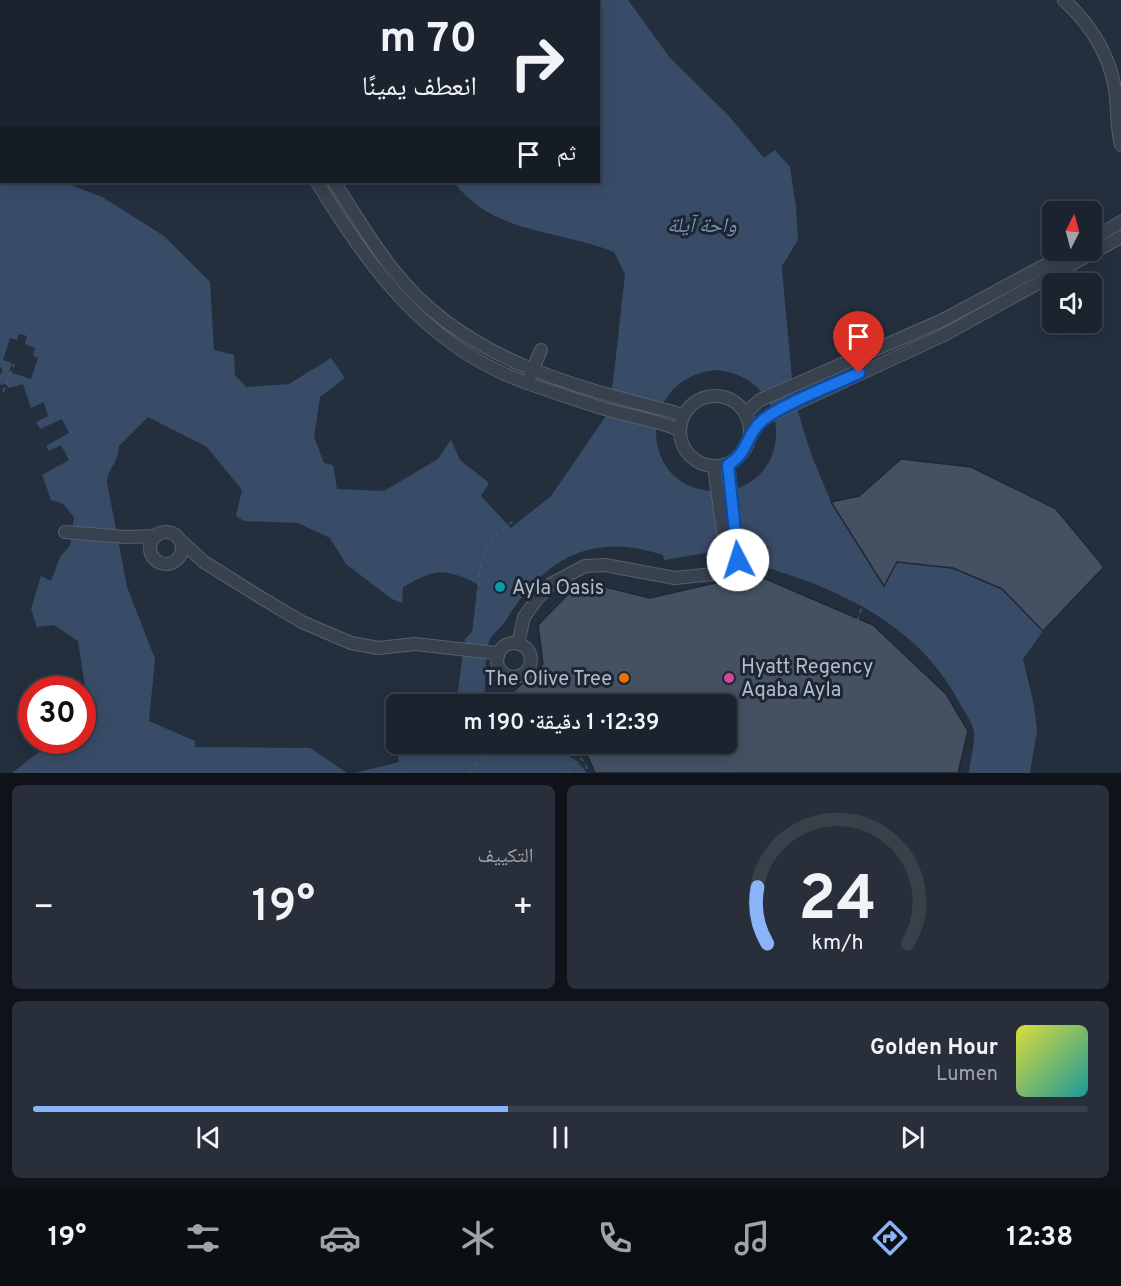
<!DOCTYPE html>
<html lang="ar">
<head>
<meta charset="utf-8">
<style>
	body { margin:0; font-family:Overpass,"Noto Naskh Arabic",sans-serif; background:#282f3a; color:#f1f3f6; direction:rtl; height:100vh; display:flex; flex-direction:column; font-size:22px; white-space:nowrap }
	* { box-sizing:border-box; margin:0 }
	p { font-size:20px; color:#a0a4aa }
	.icon { flex:none; width:33px; height:33px; fill:none; stroke:currentColor; stroke-width:2; stroke-linecap:round; stroke-linejoin:round }
	.map { position:relative; height:773px; overflow:hidden; direction:ltr }
	.side { display:flex; flex-direction:column; gap:12px; padding:12px; background:#0f1319; flex:1 }
	.side>* { flex:none }
	.hud { position:absolute; left:0px; top:0px; width:600px; height:183px; box-shadow:0 3px 15px #0003,0 0 0 2px #39404a; direction:rtl; background:#1b232e; color:#f1f3f6; overflow:hidden }
	.needle { width:39px; rotate:6deg }
	.fabs { position:absolute; left:1042px; top:201px; display:grid; gap:12px }
	.fabs a { display:grid; place-items:center; width:60px; height:60px; border-radius:9px; background:#1b232e; box-shadow:0 3px 15px #0003,0 0 0 2px #39404a; font-size:30px }
	.speed { position:absolute; left:18px; top:676px; display:flex; gap:12px; font-size:30px; font-weight:700; text-align:center }
	.speed>* { display:grid; place-content:center; width:78px; height:78px; border-radius:50%; background:#1b232e; box-shadow:0 3px 15px #0003,0 0 0 2px #39404a; line-height:1 }
	.speed .limit { border:9px solid #d22; background:#fff; color:#111 }
	.pin { position:absolute; display:grid; place-items:center; width:51px; height:51px; color:#fff; margin:-62px -26px; border-radius:50% 50% 50% 0; rotate:-45deg; box-shadow:0 0 6px #0007 }
	.pin .icon { rotate:45deg }
	.me { position:absolute; width:66px; margin:-33px; rotate:355deg; stroke-linejoin:round; filter:drop-shadow(0 0 4px #0008) }
	.turn { display:flex; align-items:center; gap:21px; height:126px; padding:0 24px; font-size:27px }
	.turn .icon { width:78px; height:78px; stroke-width:2.5 }
	.turn b { display:block; font-size:42px; line-height:51px }
	.then { display:flex; align-items:center; height:57px; padding:0 24px; background:#0003; gap:12px; font-size:22px }
	.big { font-size:45px; font-weight:600; line-height:1.1 }
	.side .widget { flex:1; display:flex; flex-direction:column; justify-content:center; gap:9px; min-width:0; padding:0 21px; border-radius:9px; background:#282f3a }
	.side .dial { align-items:center; gap:0 }
	.dial svg { height:156px; overflow:visible; fill:none; stroke:#39404a; stroke-width:7; stroke-linecap:round; text-anchor:middle }
	.dial text { fill:#f1f3f6; stroke:none }
	.song { display:flex; align-items:center; gap:18px }
	.cover { width:72px; height:72px; border-radius:9px; background:linear-gradient(135deg,hsl(60 70% 55%),hsl(180 70% 35%)) }
	.played { height:6px; border-radius:3px; background:linear-gradient(90deg,#8ab4f8 45%,#39404a 45%) }
	.keys { display:flex; justify-content:space-around; direction:ltr }
	.heat { display:flex; justify-content:space-between; align-items:center; font-size:33px; direction:ltr }
	.side .tiles { flex:1; display:grid; gap:12px; grid-template-columns:1fr 1fr }
	.widget:last-child { grid-column:span 2 }
	.trip { position:absolute; left:386px; top:694px; width:351px; height:60px; border-radius:9px; background:#1b232e; box-shadow:0 3px 15px #0003,0 0 0 2px #39404a; font-weight:600; line-height:60px; text-align:center; direction:rtl }
	.menu { display:flex; height:96px; justify-content:space-around; align-items:center; background:#0b0e12; color:#a0a4aa }
	.menu .icon { width:42px; height:42px }
	.menu .active { color:#8ab4f8 }
	.menu b { font-size:27px; color:#f1f3f6 }
	.map>svg:first-child { display:block }
	.water { fill:#394c67; fill-rule:evenodd }
	.building { fill:#455162; stroke:#1f2835; stroke-width:1.5 }
	.lines { fill:none; stroke-linecap:round; stroke-linejoin:round }
	.minor-casing { stroke:#565f6c; stroke-width:14 }
	.path { stroke:#44595c; stroke-width:1.5; stroke-dasharray:4.5 4.5; stroke-linecap:butt }
	.minor { stroke:#38414e; stroke-width:12 }
	.route-casing { stroke:#114b97; stroke-width:15 }
	.route { stroke:#1a73e8; stroke-width:10 }
	.culture-dot { fill:#0f9aa8; stroke:#1d2633; stroke-width:2 }
	.food-dot { fill:#e8710a; stroke:#1d2633; stroke-width:2 }
	.hotel-dot { fill:#d1479c; stroke:#1d2633; stroke-width:2 }
	.labels { text-anchor:middle; stroke-width:6; stroke-linejoin:round; paint-order:stroke }
	.poi-label { font-size:20px; fill:#b4bcc9; stroke:#1d2633; text-anchor:start }
	.water-label { font-size:21px; font-style:italic; fill:#7c92b1; stroke:#1d2633 }
</style>
</head>
<body>
<div class="map">
<svg width="1121" height="773" viewBox="0 0 1121 773">
	<rect width="100%" height="100%" fill="#242f3e"/>
	<path class="water" d="M503,0H628L670,58L728,115L764,158L775,150L790,167L796,207L798,240L782,266V271L794,399L811,454L831,502L883,585L897,562L956,569L1002,589L1043,631L1023,659L1034,705L1037,731L1030,773H969C970,760 975,745 974,732C973,722 962,709 958,700C919,626 840,589 764,567L759,544L664,560L663,555C591,531 544,559 506,620C502,627 492,634 489,641C484,657 486,687 484,705H418L420,701L456,704L465,639L472,632L478,584C443,568 437,568 403,587L402,603L392,599L346,564L330,538L298,523L244,521L236,516L242,490L207,447L148,417L119,446C118,465 108,467 107,482L127,587L155,659L149,721L195,741V747L310,748L347,773H12L53,741H82L83,718L98,706L86,693L78,641L54,625L37,627L31,609L41,576L51,581L61,555L70,546L74,517L63,504L51,500L42,475L69,460L61,445L49,451L46,446L69,433L62,419L40,429L36,422L48,416L44,402L31,408L23,384L9,388L5,384L0,385V374L3,372L0,366V169L2,182H63L102,197L164,236L210,282L214,350L234,355L235,375L246,387L289,384L331,358L345,378L320,397L314,437L324,463L333,465L337,489L384,491L438,459L451,440L460,460L489,483L481,496L511,528L551,496L606,416L613,383L625,274L614,252C559,229 493,235 454,182H598V2ZM19,334L27,336L25,344L35,348L33,356L38,358L31,379L9,372L12,363L3,360L10,338L17,340ZM717,370C801,379 792,496 713,491C636,487 637,376 717,370Z
		M400,744H547L577,761L587,773H355L399,762L396,745Z"/>
	<path class="building" d="M901,459L971,467L1056,509L1104,567L1043,631L1002,589L953,568L897,562L884,586L831,502L859,496Z
		M754,574L873,625L946,694L968,731L958,773H595L588,757L568,744H726V705H510L514,691L543,664L538,625L581,581L650,598Z"/>
	<g class="lines">
		<defs>
			<path id="minor" d="M204,0L205,2
				M219,0L220,2
				M1064,0C1090,24 1109,53 1115,89C1118,107 1116,127 1121,145
				M317,182C370,268 426,347 527,383C552,392 579,401 605,409C630,416 656,420 680,430
				M334,182C354,212 372,244 395,272C464,359 571,386 674,412L683,417
				M1092,239L1121,222
				M530,376L541,350
				M680 431a35 35 0 1 1 70 0a35 35 0 1 1-70 0Z
				M746,413L760,400L943,320L1073,250
				M751,430L767,417L946,334L1121,237
				M714,467L726,553L729,561L735,565
				M65,532L126,537L156,536
				M150 548a16 16 0 1 1 32 0a16 16 0 1 1-32 0Z
				M181,541L204,562L260,597L302,622L351,643L378,648L415,644L495,653L498,657
				M497 660a17 17 0 1 1 34 0a17 17 0 1 1-34 0Z
				M518,644L524,617L537,599L551,584L585,566L605,565L675,578L732,572L738,560V551L728,464"/>
		</defs>
		<use href="#minor" class="minor-casing"/>
		<path class="path" d="M3,392L14,364
			M477,595C481,555 483,543 516,519
			M854,630L879,558
			M506,675L502,690L506,705
			M557,744L584,761L589,773
			M469,773L493,744
			M567,773L577,761"/>
		<use href="#minor" class="minor"/>
	</g>
	<g class="lines">
		<defs>
			<path id="route" d="M738,560L728,465C750,451 745,435 763,420C783,404 833,385 859,373"/>
		</defs>
		<use href="#route" class="route-casing"/>
		<use href="#route" class="route"/>
	</g>
	<circle class="culture-dot" cx="500" cy="587" r="6"/>
	<circle class="food-dot" cx="624" cy="678" r="6"/>
	<circle class="hotel-dot" cx="729" cy="678" r="6"/>
	<g class="labels">
		<g class="poi-label">
			<text x="512" y="594">Ayla Oasis</text>
			<text x="741" y="673">Hyatt Regency<tspan x="741" dy="23">Aqaba Ayla</tspan></text>
			<text x="612" y="685" text-anchor="end">The Olive Tree</text>
		</g>
		<g class="water-label">
			<text x="702" y="232">واحة آيلة</text>
		</g>
	</g>
</svg>
<div class="fabs">
<a><svg class="needle" viewBox="-14 -14 28 28"><path d="M0-13l5 13h-10z" fill="#e53935"/><path d="M0 13l5-13h-10z" fill="#a0a4aa"/></svg></a>
<a><svg class="icon" aria-label="sound" viewBox="0 0 24 24"><path d="M4 9h4l5-4v14l-5-4H4zM17 9q2 3 0 6"/></svg></a>
</div>
<div class="speed"><div class="limit">30</div></div>
<div class="pin" style="left:859px;top:373px;background:#d93025"><svg class="icon" aria-label="arrive" viewBox="0 0 24 24"><path d="M6 21V4h12l-3 4 3 4H6"/></svg></div>
<svg class="me" style="left:738px;top:560px" viewBox="-20 -20 40 40"><circle r="19" fill="#fff"/><path d="M0-13L10 11 0 6-10 11z" fill="#1a73e8"/></svg>
<div class="trip">12:39 · 1 دقيقة · 190 m</div>
<div class="hud">
<div class="turn"><svg class="icon" aria-label="right" viewBox="0 0 24 24"><path d="M7 20v-9h11M14 6l5 5-5 5"/></svg><div><b>70 m</b>انعطف يمينًا</div></div>
<div class="then">ثم<svg class="icon" aria-label="arrive" viewBox="0 0 24 24"><path d="M6 21V4h12l-3 4 3 4H6"/></svg></div>
</div>
</div>
<section class="side">
<div class="tiles">
<div class="widget dial"><svg viewBox="0 0 100 80">
<path d="M14 69A42 42 0 1 1 86 69"/>
<path d="M14 69A42 42 0 0 1 9 40" stroke="#8ab4f8"/>
<text x="50" y="56" font-size="32" font-weight="700">24</text>
<text x="50" y="72" font-size="11">km/h</text>
</svg></div>
<div class="widget"><p>التكييف</p>
<div class="heat"><a>−</a><b class="big">19°</b><a>+</a></div>
</div>
<div class="widget">
<div class="song"><i class="cover"></i><div><b>Golden Hour</b><p>Lumen</p></div></div>
<div class="played"></div>
<div class="keys"><svg class="icon" aria-label="previous" viewBox="0 0 24 24"><path d="M18 5L8 12l10 7zM5 5v14"/></svg><svg class="icon" aria-label="pause" viewBox="0 0 24 24"><path d="M8 5v14M16 5v14"/></svg><svg class="icon" aria-label="next" viewBox="0 0 24 24"><path d="M6 5l10 7-10 7zM19 5v14"/></svg></div>
</div>
</div>
</section>
<nav class="menu">
<b>12:38</b>
<svg class="icon active" aria-label="directions" viewBox="0 0 24 24"><path d="M12 3l9 9-9 9-9-9zM9 14v-3h6M13 9l2 2-2 2"/></svg>
<svg class="icon" aria-label="music" viewBox="0 0 24 24"><path d="M9 18V5l10-2v13"/><circle cx="6" cy="18" r="3"/><circle cx="16" cy="16" r="3"/></svg>
<svg class="icon" aria-label="phone" viewBox="0 0 24 24"><path d="M5 4h4l2 5-3 2q2 4 5 5l2-3 5 2v4C11 20 4 13 5 4z"/></svg>
<svg class="icon" aria-label="climate" viewBox="0 0 24 24"><path d="M12 3v18M4 7l16 10M4 17L20 7"/></svg>
<svg class="icon" aria-label="car" viewBox="0 0 24 24"><path d="M5 17H2v-5l4-1 3-4h7l3 4 3 1v5h-3M9 17h6M6 11h13"/><circle cx="7" cy="17" r="2"/><circle cx="17" cy="17" r="2"/></svg>
<svg class="icon" aria-label="filters" viewBox="0 0 24 24"><path d="M4 7h16M4 17h16"/><circle cx="9" cy="7" r="2"/><circle cx="15" cy="17" r="2"/></svg>
<b>19°</b>
</nav>
</body>
</html>
